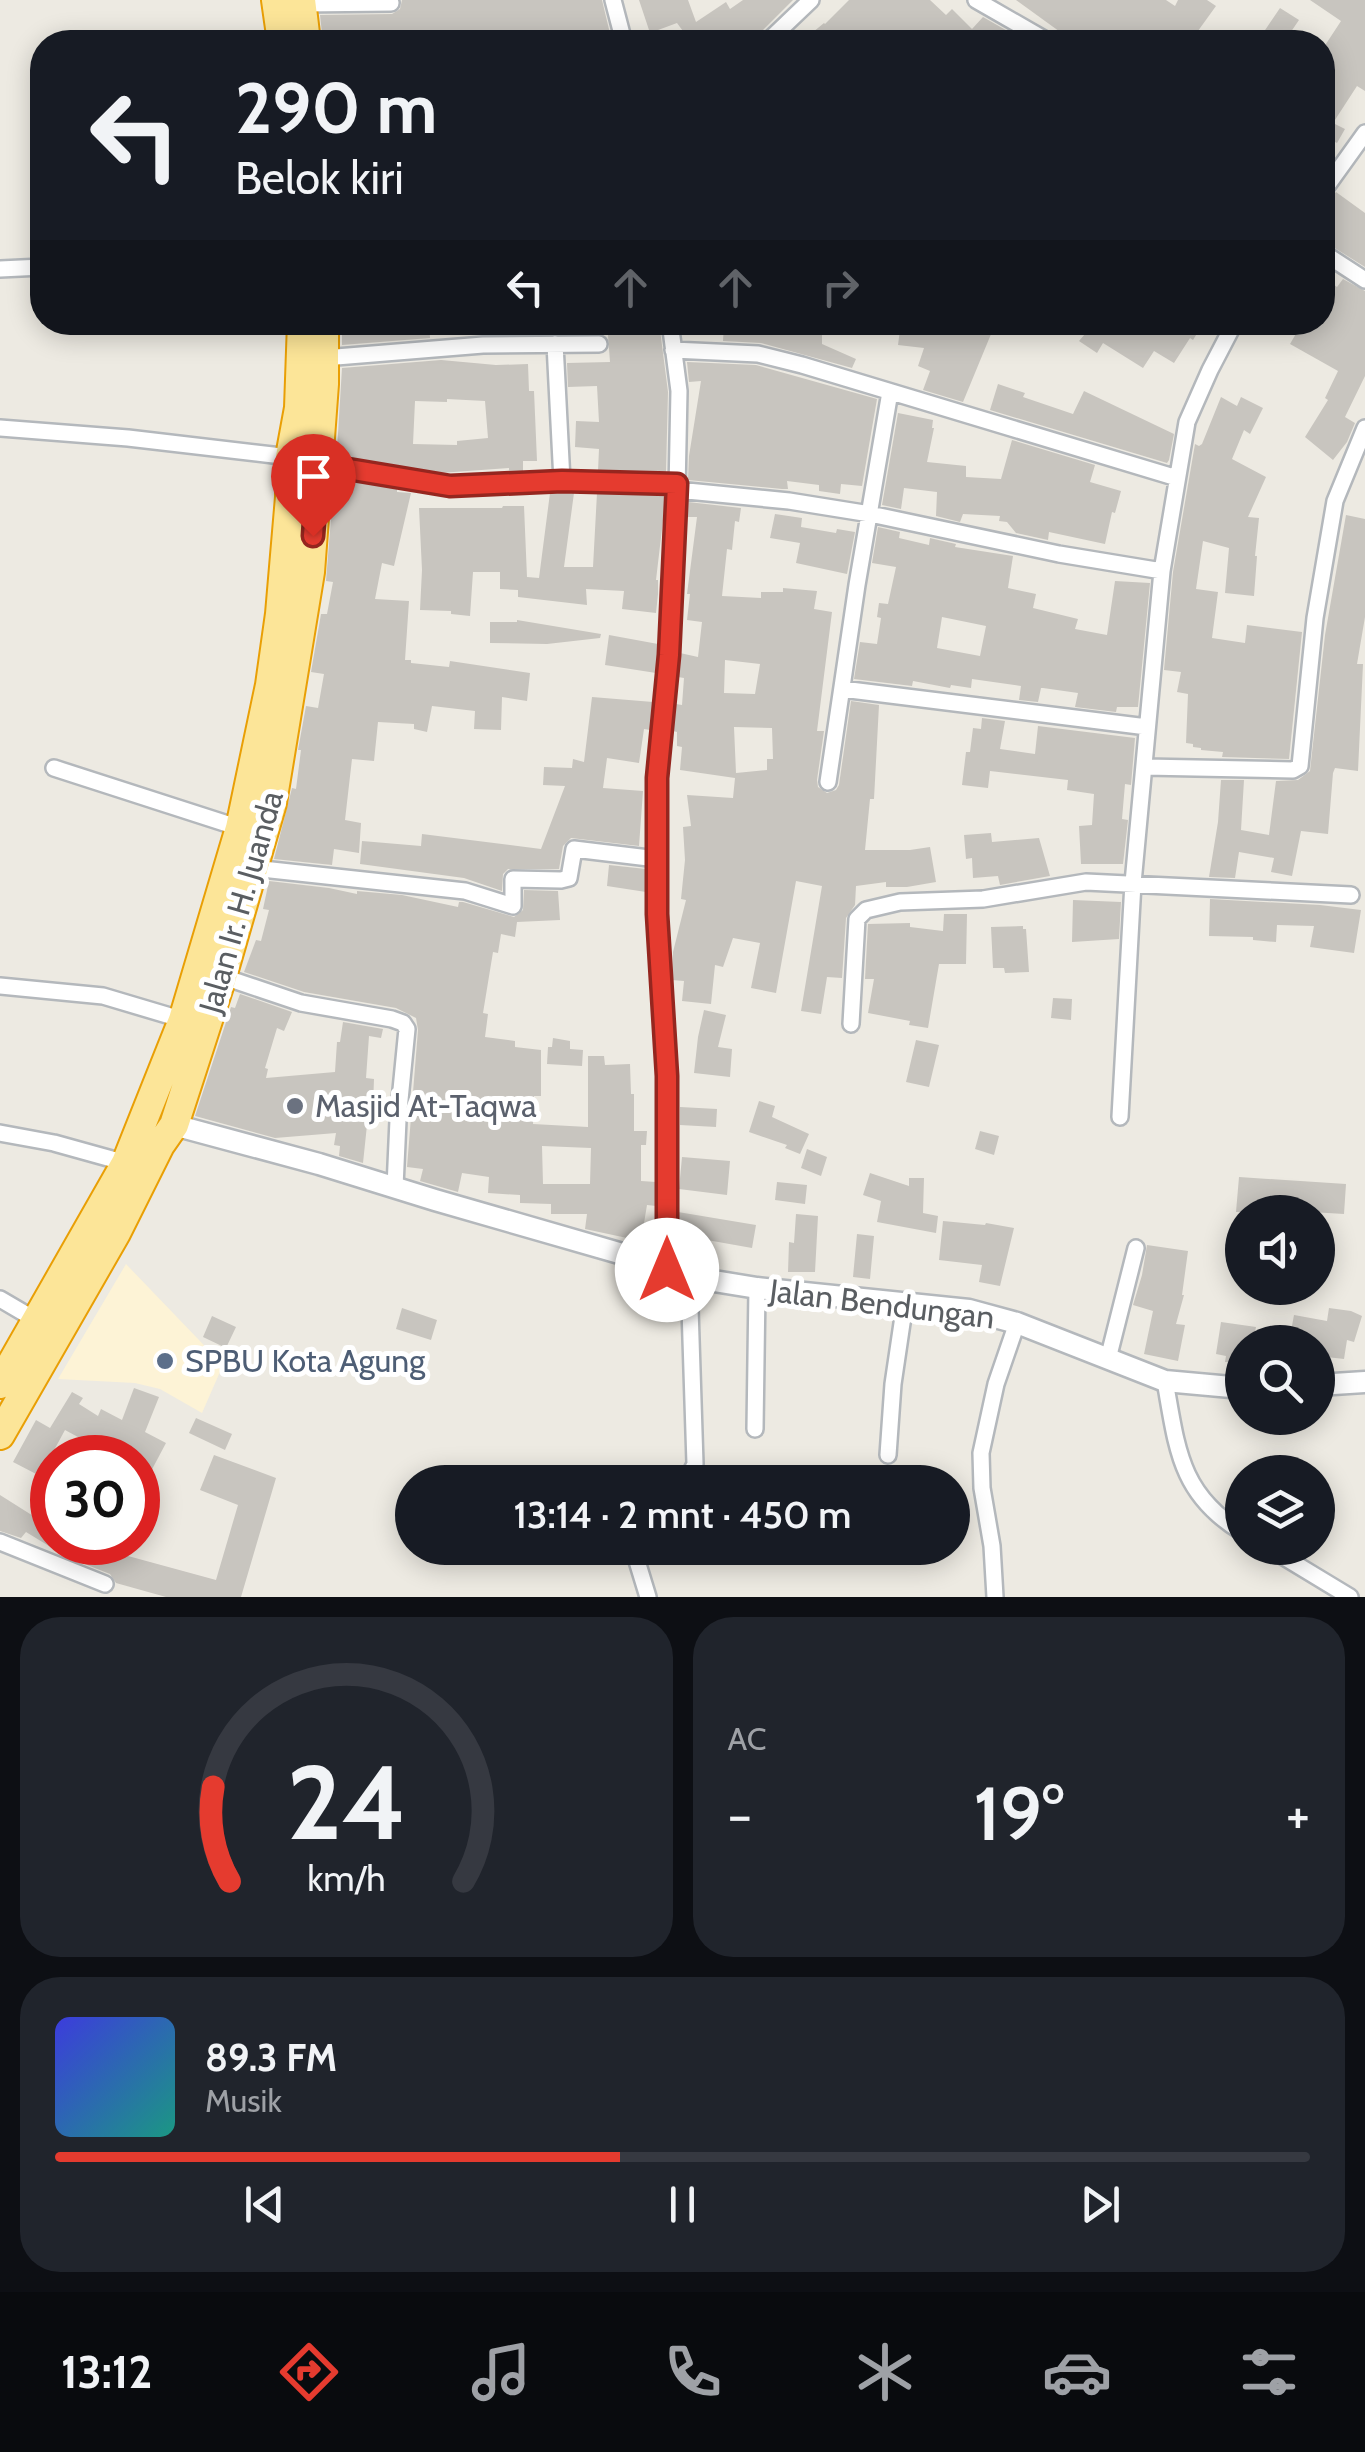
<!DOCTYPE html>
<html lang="id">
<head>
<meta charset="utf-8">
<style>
	body { margin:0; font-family:Cabin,sans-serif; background:#20242c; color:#f1f3f6; height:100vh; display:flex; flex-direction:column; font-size:38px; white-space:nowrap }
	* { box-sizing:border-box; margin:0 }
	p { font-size:32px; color:#9ea1a6 }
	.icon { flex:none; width:55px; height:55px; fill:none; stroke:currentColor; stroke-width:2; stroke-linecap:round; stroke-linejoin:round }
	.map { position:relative; height:1597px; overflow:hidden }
	.drawer { display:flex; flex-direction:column; gap:20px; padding:20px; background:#0d0f14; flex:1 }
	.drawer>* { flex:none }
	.hud { position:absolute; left:30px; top:30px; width:1305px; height:305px; border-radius:40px; box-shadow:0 5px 25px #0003; background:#171b24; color:#f1f3f6; overflow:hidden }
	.fabs { position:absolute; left:1225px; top:1195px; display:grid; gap:20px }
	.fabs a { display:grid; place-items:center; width:110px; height:110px; border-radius:50%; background:#171b24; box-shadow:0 5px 25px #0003; font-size:50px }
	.speed { position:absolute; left:30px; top:1435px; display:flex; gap:20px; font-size:50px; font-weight:700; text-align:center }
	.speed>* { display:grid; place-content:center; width:130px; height:130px; border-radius:50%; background:#171b24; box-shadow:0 5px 25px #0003; line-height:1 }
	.speed .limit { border:15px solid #d22; background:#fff; color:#111 }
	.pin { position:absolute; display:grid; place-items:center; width:85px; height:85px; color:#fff; margin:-102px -42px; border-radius:50% 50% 50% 0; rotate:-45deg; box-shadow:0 0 10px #0007 }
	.pin .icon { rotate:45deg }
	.me { position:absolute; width:110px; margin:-55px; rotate:0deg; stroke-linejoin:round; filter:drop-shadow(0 0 8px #0008) }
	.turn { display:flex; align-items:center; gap:35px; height:210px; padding:0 40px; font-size:45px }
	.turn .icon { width:130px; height:130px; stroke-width:2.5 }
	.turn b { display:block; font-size:70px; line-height:85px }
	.lanes { display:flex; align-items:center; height:95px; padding:0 40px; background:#0003; justify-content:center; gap:50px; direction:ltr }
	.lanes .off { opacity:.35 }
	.big { font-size:75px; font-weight:600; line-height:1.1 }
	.drawer .card { flex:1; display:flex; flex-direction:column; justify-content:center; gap:15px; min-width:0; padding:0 35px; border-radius:40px; background:#20242c }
	.drawer .dial { align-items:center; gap:0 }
	.dial svg { height:260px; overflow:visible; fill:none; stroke:#363941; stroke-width:7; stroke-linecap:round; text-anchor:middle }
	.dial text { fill:#f1f3f6; stroke:none }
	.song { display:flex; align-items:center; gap:30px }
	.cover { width:120px; height:120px; border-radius:15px; background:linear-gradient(135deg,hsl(240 70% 55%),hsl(170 70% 35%)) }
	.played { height:10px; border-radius:5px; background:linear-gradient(90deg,#e53b2f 45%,#363941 45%) }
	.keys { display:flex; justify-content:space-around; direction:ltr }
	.heat { display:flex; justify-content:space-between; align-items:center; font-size:55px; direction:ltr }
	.drawer .tiles { flex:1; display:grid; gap:20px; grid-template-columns:1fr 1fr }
	.card:last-child { grid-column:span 2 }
	.trip { position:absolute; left:395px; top:1465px; width:575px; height:100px; border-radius:50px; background:#171b24; box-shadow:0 5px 25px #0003; font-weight:600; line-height:100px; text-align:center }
	.tabs { display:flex; height:160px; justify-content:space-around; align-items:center; background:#090b0e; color:#9ea1a6 }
	.tabs .icon { width:70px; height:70px }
	.tabs .active { color:#e53b2f }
	.tabs b { font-size:45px; color:#f1f3f6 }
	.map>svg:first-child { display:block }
	.commercial { fill:#fdf3d6 }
	.building { fill:#c8c5bf; fill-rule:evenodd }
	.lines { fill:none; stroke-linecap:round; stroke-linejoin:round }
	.minor-casing { stroke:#b4b8bc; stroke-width:20 }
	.tertiary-casing { stroke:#b4b8bc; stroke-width:25 }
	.trunk-casing { stroke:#e99f05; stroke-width:32 }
	.minor { stroke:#fff; stroke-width:15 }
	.tertiary { stroke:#fff; stroke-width:20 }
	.trunk { stroke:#fce598; stroke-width:28 }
	.route-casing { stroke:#95261f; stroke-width:25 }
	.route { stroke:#e53b2f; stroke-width:18 }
	.worship-dot { fill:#6b7280; stroke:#fff; stroke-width:4 }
	.service-dot { fill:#5c6f8a; stroke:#fff; stroke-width:4 }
	.labels { text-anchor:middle; stroke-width:10; stroke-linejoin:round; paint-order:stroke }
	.street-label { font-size:32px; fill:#5a5e62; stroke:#fff }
	.worship-label { font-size:32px; fill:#5b616d; stroke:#fff; text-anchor:start }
	.service-label { font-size:32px; fill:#4e5e75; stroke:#fff; text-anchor:start }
</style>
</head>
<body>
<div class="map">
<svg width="1365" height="1597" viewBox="0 0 1365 1597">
	<rect width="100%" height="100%" fill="#edeae2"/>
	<path class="commercial" d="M126,1264L223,1365L202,1413L160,1389L135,1383L58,1379Z"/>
	<path class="building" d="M402,0H602L612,42H323L320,15L392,14L400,9Z
		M639,0H688L696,22L726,2L730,9L743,0H793L760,33L759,31L742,42H691L677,23L650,33Z
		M849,0H930L946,15L952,9L972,29L983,17L1027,42H801L824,23L825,24Z
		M1016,0H1166L1175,6L1178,0H1207L1216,6L1190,42H1074Z
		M1310,0H1365V91L1357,86L1333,123L1345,129L1337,143L1333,141L1322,159V50L1341,21Z
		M1280,8L1299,20L1284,42H1257Z
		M1336,192L1365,213V267L1322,240V207Z
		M1322,276L1337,287L1343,279L1365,291V376L1345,417L1355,423L1347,442L1333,460L1305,437L1328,400L1325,398L1338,371L1290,344L1301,325L1307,329L1311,322H1322Z
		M342,322H429L430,338L342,345Z
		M607,322H659L668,392L666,472L598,471L599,449L575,447L576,421L599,422L597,386L568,387L567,363L610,362Z
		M735,322H822V344L856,359L852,368L761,343L723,341L724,325L735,326Z
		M901,322H996L963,402L923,390L930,371L918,366L924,348L898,345Z
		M1068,322H1204L1193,340L1190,338L1174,363L1154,351L1143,368L1103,343L1097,353L1079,341L1085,334Z
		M441,360L496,365L528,364L529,391H534L537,461H523V471L509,472V468L440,473L342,457L343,450H337L342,368ZM447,399L485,401L488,438L457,441V445L413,444L415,401L447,402Z
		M687,362L756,365L877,399L862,486L841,484L840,494L819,491V485L787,481L788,489H782L688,480L689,456L701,381L689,382Z
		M998,384L1025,393L1023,397L1073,414L1084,391L1174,434L1169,460L1167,463L990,410Z
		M1221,397L1237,406L1241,397L1263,408L1250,434L1244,430L1232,459L1266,477L1248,517L1259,518L1255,556H1257L1254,596L1225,593L1229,548L1203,541L1196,589L1218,592L1212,638L1245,643L1247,625L1302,632L1289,759L1222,757L1223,752L1201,750V748L1193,747V744L1186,743L1188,694L1177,692L1181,672L1164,670L1173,572L1195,444L1199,446L1202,444Z
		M898,413L933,420L932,428H934L927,462L966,466V477L1001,479L1012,440L1095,465L1090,482L1121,491L1115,513L1112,512L1105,544L1049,532L1048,540L1016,533L1007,522L999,521L1000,516L963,514L960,522L936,516L937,492L904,488L901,509L882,505Z
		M341,479L397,488V492L411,493L394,566L382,563L375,599L409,601L405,660H411V663L449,667L450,661L530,673L527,701L502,697L501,730L474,729L475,711L432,706L427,732L414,729V724L378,722L374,761L352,759L345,820L361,823L359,853L334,849L332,865L274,859L292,788L296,789L301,750H298L306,706L318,708L324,674L311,672L321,614H327L333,582L326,581L334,481H341Z
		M550,493H574L564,567H593L597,493L666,495L656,580H658V594L656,613L622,609L624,591L586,589L587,605L518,597V590L500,589V572H473L470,616L451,614V611L420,610L422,570L419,508H502L503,506H524L527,577L539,578Z
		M688,502L741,508L739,522L735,521L732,550L727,549L722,596L761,598V592H783V588L817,591L814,609L832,612L817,731H824L817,780L818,787L827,793L836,790L839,785L851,701L879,705L874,799H870L865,850H910L930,847L936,882L907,887H886V882L856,886L855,905L846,918L842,978L827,977L821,1014L801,1011L822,886L796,881L776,993L751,988L760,943L733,938L723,967L715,965L711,1004L682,1001L684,981L672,980L673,952L686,900L681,899L685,860L683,827L691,826L687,795L733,798L735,778L680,770L682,747L677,746V732L673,731L676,704L682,705L684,678L678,677L680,653L698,657L702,622L687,620L690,594H687L697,517H687ZM725,660L760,664L755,694L724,693ZM734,727L772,728L773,759H767V770L736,773Z
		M775,514L802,518L801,527L836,533L837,529L855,532L847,574L796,563L800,543L770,538Z
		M1346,515L1365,519V617L1357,664H1363L1358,771L1335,768L1333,773L1328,834L1301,831L1292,876L1271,872L1274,858L1239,852L1235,878L1209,877L1218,822L1221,780H1244L1241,830L1269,835L1276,781L1298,780L1310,771L1325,635Z
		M878,527L900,532L899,538L929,545L930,538L934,539L956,544L955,547L1013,556L1008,588L1036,594L1033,608L1078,619L1075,629L1107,635L1115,581L1150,583L1138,707H1117L1116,712L1075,707L1078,693L1043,688H1041L1038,702L1019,700L1021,686L972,679L971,688L951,685L950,688L913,681L912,686L854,679L860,642L877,644L881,618L877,617L879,603L888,604L896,567L872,563ZM942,617L986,626L980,656L937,648Z
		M517,620L601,634L600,638L547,644L490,643V622H517Z
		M609,635L658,644L656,673L605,665Z
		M592,697L653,702L650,730L644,729L639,763L607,758L603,788L643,791L639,846L571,838L563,846L559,869H508L503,874L502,891L464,878L360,864L362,841L421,846L422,834L541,849L565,786L543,785L544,767L572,768L573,759L584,762Z
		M982,718L1005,721L1000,749L1035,754L1038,726L1135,738L1131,785L1125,784L1122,819L1128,820L1123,864H1081L1079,826L1092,825L1094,794L1067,790L1068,780L990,771L988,788L962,785L966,752H970L973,728L981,729Z
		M991,833L992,842L1039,838L1050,876L1000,885L998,876L973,878L972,858L966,859L964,835Z
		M609,865L646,869V892L607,886Z
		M269,881L329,888L357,894V891L402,895L458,907L459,902H463L514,917L523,910L524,890L558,891L560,920L517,922L515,937L501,934L498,953L493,952L483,1013L488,1014L485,1037L515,1041V1047L541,1050V1096H534L533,1124L588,1127V1056H604L605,1065L630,1064L631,1094H634V1131H647L646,1145H641V1181L656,1182V1206L647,1205L641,1241L585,1229L587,1214H551V1204L520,1203V1195L488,1193L489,1177L462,1173L458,1192L420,1181L423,1169L407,1167L418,1030L416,1018L396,1008L304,992L244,972L256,940L261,941L269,910L263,909ZM542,1146L591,1148L590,1184H543Z
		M1210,899L1320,905L1361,910L1354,953L1310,947L1314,926L1277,925L1276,942L1253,940V937L1209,936Z
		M1073,900L1121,902L1119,939L1072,942Z
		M944,914H967L966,964H939L928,1028L909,1025L910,1021L868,1013L874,979H865L868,924L910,923V927L943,931Z
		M1023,926V929H1026L1029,972L1005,973L1004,968H993L991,927Z
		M240,994L292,1012L284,1031L277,1028L265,1068L268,1069L266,1078L335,1072L337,1042H340L343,1022L383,1029L381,1038L369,1036L366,1078L374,1079L373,1106L372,1125H367L363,1163L339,1156L340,1146L334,1145L336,1133L275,1138L195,1116L231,1007L235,1008Z
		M1053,998L1072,999L1071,1020L1051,1018Z
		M704,1010L726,1015L718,1047L732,1049L730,1077L694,1073L698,1037Z
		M553,1038L570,1041V1049L583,1050L582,1066L547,1064L548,1047H552Z
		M916,1040L939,1045L929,1087L906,1082Z
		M759,1101L775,1106L772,1117L809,1134L800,1154L785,1148L787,1145L749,1132Z
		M680,1107L717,1109L716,1127L680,1125Z
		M980,1131L999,1136L994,1155L975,1149Z
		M807,1149L827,1157L821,1176L801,1168Z
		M682,1157L730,1161L727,1195L679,1189Z
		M870,1173L909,1186V1178H924L923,1213L938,1216L936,1233L877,1222L881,1201L863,1195Z
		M1239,1177L1346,1184L1344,1214L1295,1211L1236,1212Z
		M777,1182L807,1185L805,1204L775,1200Z
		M678,1212L756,1225L752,1248L707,1240L705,1260L678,1256L680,1231H678Z
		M796,1214L818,1216L815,1272H788L789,1242L794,1243Z
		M943,1221L985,1225L986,1223L1014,1228L1000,1286L979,1282L982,1265L939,1260Z
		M857,1234L874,1236L870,1279L853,1277Z
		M1147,1245L1188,1251L1182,1295H1184L1176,1324L1185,1325L1178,1361L1144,1354L1153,1311L1133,1305L1142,1275Z
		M402,1308L437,1320L431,1340L396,1329Z
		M1329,1308L1351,1311L1362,1316L1354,1342L1347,1340L1344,1359L1318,1356V1342H1289L1294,1315L1327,1321Z
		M212,1316L236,1327L226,1348L203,1337Z
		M1221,1322L1256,1327L1253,1342H1242V1358H1241L1240,1363L1225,1362L1226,1356L1216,1354Z
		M134,1388L159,1397L145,1432L166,1443L149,1475L138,1469V1458H117L65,1430L40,1476L13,1462L36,1420L50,1428L72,1392L83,1398L79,1404L98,1416L101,1409L122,1420Z
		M196,1418L232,1434L225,1450L189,1433Z
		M214,1455L276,1478L241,1597H166L116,1583L110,1574L67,1557L26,1532L21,1538L0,1531V1495L38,1519L52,1495V1542H99L117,1553L216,1580L238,1505L200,1490Z"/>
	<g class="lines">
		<defs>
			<path id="minor" d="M613,0L624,42
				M976,0L1049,42
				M302,4L391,3
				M767,42L811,0
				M1322,193L1365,133
				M1322,252L1365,280
				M0,269L42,267
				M555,344L562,481
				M673,350L758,354L802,365L1177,478
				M324,358L483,345L599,344
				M0,428L128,438L290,457L319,464L450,486L562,481L677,484
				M677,490L789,501L870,514L1059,554L1162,571
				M842,689L1147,727
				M1145,767L1293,770L1300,766L1315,618L1335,501L1365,428
				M54,768L240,828
				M828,782L857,585L890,392
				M253,868L465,891L513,906V879L561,880L569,878L574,849L657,859
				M221,976L301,1003L392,1019L403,1023L407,1029L398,1120L395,1187
				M0,986L103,996L187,1021
				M851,1024L857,919L866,910L900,902L983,899L1086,882L1351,895
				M1120,1117L1133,883L1162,571L1187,422L1210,370L1235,322
				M0,1133L54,1143L126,1163
				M667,1269V1076L657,915V778L669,655L677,490L679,391L670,322
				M0,1299L41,1323
				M1108,1359L1136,1248
				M1165,1381C1177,1447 1179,1494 1242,1532
				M755,1429L757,1288
				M888,1455L893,1384L905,1303
				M686,1482L695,1464L689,1277
				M0,1542L105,1584
				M633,1548L648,1597
				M1269,1548L1350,1597
				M995,1597L992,1546L982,1488L981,1453L996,1384L1017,1323"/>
			<path id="tertiary" d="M174,1125L319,1164L435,1200L626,1255L689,1277L757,1288L969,1310L1017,1323L1165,1381L1242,1388
				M1318,1385L1365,1382"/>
			<path id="trunk" d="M276,0L282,42
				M301,0L306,42
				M0,1384L126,1163L183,1020L240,828L270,685L280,614L290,497V457L299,408L302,322
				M0,1435L116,1233L160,1145L174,1125L221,980L272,803L310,572L324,384V322"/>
		</defs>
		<use href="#minor" class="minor-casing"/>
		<use href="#tertiary" class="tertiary-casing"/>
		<use href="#trunk" class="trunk-casing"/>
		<use href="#minor" class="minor"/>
		<use href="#tertiary" class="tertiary"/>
		<use href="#trunk" class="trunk"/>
	</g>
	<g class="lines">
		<defs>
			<path id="route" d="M313,536L318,464L450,486L562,481L677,484L669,655L657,778V914L667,1076V1270"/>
		</defs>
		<use href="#route" class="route-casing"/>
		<use href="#route" class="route"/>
	</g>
	<circle class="worship-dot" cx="295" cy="1106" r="10"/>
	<circle class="service-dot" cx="165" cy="1361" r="10"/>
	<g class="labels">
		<g class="street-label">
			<text transform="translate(241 902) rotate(-74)" y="11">Jalan Ir. H. Juanda</text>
			<text transform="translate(882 1304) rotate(7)" y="11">Jalan Bendungan</text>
		</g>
		<g class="worship-label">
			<text x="315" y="1117">Masjid At-Taqwa</text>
		</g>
		<g class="service-label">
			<text x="185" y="1372">SPBU Kota Agung</text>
		</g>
	</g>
</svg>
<div class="fabs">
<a><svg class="icon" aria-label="sound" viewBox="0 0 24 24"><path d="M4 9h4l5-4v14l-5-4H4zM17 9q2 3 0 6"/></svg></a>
<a><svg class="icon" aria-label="search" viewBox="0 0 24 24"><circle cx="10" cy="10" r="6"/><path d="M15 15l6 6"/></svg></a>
<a><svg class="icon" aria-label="layers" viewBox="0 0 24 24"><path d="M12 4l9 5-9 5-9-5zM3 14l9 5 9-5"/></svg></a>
</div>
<div class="speed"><div class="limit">30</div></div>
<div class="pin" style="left:313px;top:536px;background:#d93025"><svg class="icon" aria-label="arrive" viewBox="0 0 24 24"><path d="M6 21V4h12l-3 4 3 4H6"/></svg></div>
<svg class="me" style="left:667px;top:1270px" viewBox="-20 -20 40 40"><circle r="19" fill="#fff"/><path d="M0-13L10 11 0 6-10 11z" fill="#e53b2f"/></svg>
<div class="trip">13:14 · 2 mnt · 450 m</div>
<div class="hud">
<div class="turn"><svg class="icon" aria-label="left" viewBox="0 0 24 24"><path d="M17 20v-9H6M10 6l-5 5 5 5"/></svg><div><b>290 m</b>Belok kiri</div></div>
<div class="lanes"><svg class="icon" aria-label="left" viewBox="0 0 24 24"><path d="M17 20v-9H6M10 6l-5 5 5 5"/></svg><svg class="icon off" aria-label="ahead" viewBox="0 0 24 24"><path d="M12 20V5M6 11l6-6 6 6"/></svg><svg class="icon off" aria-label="ahead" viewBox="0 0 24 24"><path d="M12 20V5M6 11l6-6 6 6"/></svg><svg class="icon off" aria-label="right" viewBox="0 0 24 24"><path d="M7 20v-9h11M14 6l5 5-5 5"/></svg></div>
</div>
</div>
<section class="drawer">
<div class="tiles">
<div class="card dial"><svg viewBox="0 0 100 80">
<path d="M14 69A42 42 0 1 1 86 69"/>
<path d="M14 69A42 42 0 0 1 9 40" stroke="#e53b2f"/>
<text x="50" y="56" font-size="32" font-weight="700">24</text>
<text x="50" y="72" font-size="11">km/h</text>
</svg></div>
<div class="card"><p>AC</p>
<div class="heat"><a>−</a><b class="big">19°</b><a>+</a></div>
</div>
<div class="card">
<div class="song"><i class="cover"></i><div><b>89.3 FM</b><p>Musik</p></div></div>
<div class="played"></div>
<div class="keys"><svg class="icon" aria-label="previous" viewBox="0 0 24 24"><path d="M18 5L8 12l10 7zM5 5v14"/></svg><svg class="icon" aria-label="pause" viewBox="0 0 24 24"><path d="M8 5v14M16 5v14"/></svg><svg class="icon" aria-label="next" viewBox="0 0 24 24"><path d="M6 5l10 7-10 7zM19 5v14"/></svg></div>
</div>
</div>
</section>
<nav class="tabs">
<b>13:12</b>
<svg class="icon active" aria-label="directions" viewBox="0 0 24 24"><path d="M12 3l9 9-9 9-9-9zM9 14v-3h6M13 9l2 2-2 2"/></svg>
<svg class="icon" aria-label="music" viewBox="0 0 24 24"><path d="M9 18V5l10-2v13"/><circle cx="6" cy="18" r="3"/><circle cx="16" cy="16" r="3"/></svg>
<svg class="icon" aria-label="phone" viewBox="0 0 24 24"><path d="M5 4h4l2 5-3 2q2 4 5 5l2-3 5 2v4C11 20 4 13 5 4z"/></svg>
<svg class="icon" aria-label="climate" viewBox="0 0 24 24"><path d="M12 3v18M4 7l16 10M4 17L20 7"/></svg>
<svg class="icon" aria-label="car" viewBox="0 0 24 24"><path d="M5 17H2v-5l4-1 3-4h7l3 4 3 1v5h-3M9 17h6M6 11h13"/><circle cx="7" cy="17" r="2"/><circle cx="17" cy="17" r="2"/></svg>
<svg class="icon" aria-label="filters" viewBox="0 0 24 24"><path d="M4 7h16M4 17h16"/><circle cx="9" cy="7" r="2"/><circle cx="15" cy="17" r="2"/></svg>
</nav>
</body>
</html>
